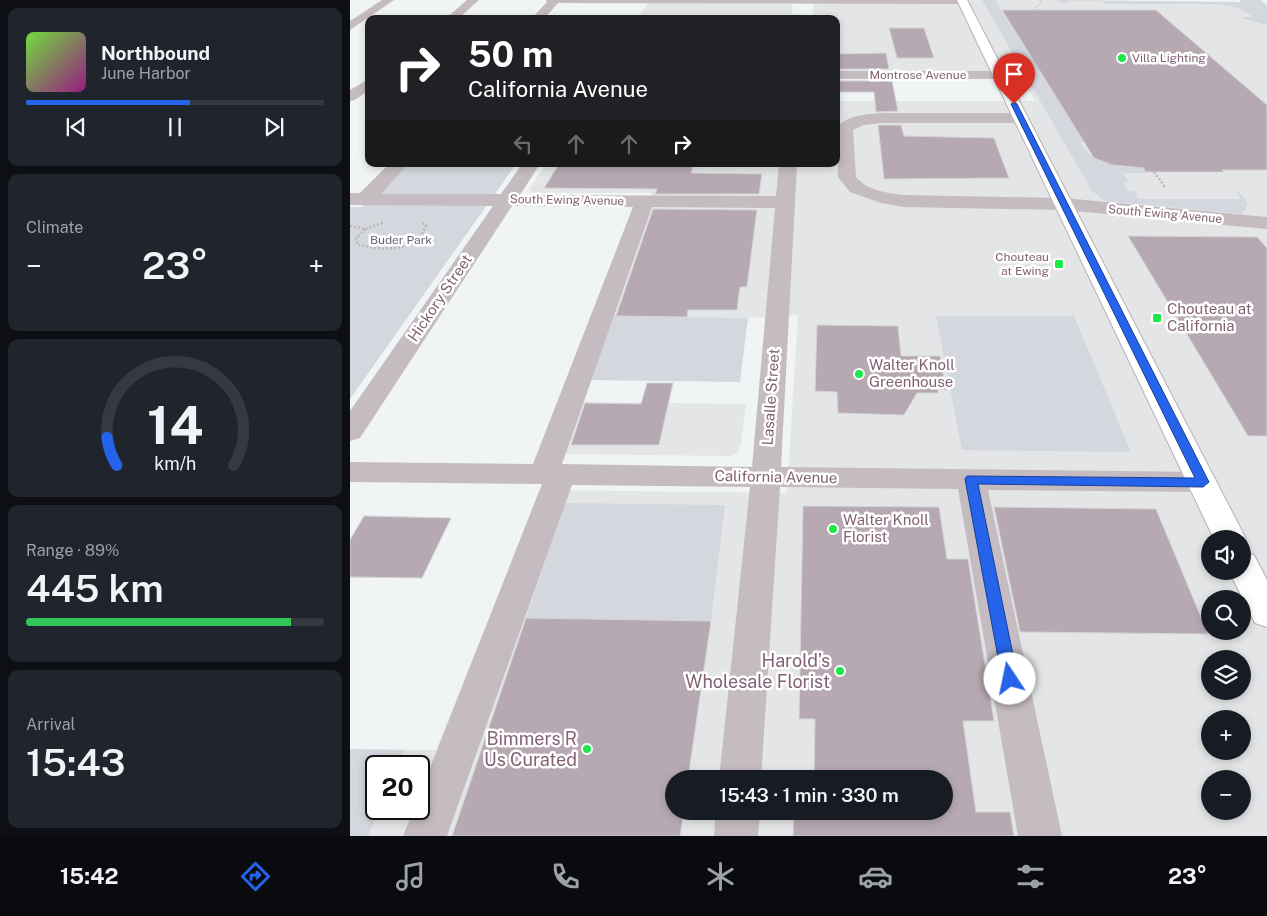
<!DOCTYPE html>
<html lang="en">
<head>
<meta charset="utf-8">
<style>
	body { margin:0; font-family:"Public Sans",sans-serif; background:#20242c; color:#f1f3f6; height:100vh; display:flex; flex-direction:column; font-size:19px; white-space:nowrap }
	* { box-sizing:border-box; margin:0 }
	p { font-size:16px; color:#9ea1a6 }
	.icon { flex:none; width:28px; height:28px; fill:none; stroke:currentColor; stroke-width:2; stroke-linecap:round; stroke-linejoin:round }
	.map { position:relative; flex:1; overflow:hidden }
	.panel { display:flex; flex-direction:column; gap:8px; padding:8px; background:#0d0f14; width:350px }
	.panel>* { flex:none }
	.banner { position:absolute; left:15px; top:15px; width:475px; height:152px; border-radius:10px; box-shadow:0 2px 8px #0003; background:#202124; color:#fff; overflow:hidden }
	.controls { position:absolute; left:851px; top:530px; display:grid; gap:10px }
	.controls a { display:grid; place-items:center; width:50px; height:50px; border-radius:50%; background:#171b24; box-shadow:0 2px 8px #0003; font-size:25px }
	.speed { position:absolute; left:15px; top:755px; display:flex; gap:10px; font-size:25px; font-weight:700; text-align:center }
	.speed>* { display:grid; place-content:center; width:65px; height:65px; border-radius:50%; background:#171b24; box-shadow:0 2px 8px #0003; line-height:1 }
	.speed .limit { border:2px solid #111; border-radius:8px; background:#fff; color:#111 }
	.pin { position:absolute; display:grid; place-items:center; width:42px; height:42px; color:#fff; margin:-51px -21px; border-radius:50% 50% 50% 0; rotate:-45deg; box-shadow:0 0 5px #0007 }
	.pin .icon { rotate:45deg }
	.me { position:absolute; width:55px; margin:-28px; rotate:349deg; stroke-linejoin:round; filter:drop-shadow(0 0 4px #0008) }
	.turn { display:flex; align-items:center; gap:18px; height:105px; padding:0 20px; font-size:22px }
	.turn .icon { width:65px; height:65px; stroke-width:2.5 }
	.turn b { display:block; font-size:35px; line-height:42px }
	.lanes { display:flex; align-items:center; height:48px; padding:0 20px; background:#0003; justify-content:center; gap:25px; direction:ltr }
	.lanes .off { opacity:.35 }
	.big { font-size:38px; font-weight:600; line-height:1.1 }
	.panel .tile { flex:1; display:flex; flex-direction:column; justify-content:center; gap:8px; min-width:0; padding:0 18px; border-radius:10px; background:#20242c }
	.panel .dial { align-items:center; gap:0 }
	.dial svg { height:130px; overflow:visible; fill:none; stroke:#363941; stroke-width:7; stroke-linecap:round; text-anchor:middle }
	.dial text { fill:#f1f3f6; stroke:none }
	.song { display:flex; align-items:center; gap:15px }
	.cover { width:60px; height:60px; border-radius:8px; background:linear-gradient(135deg,hsl(100 70% 55%),hsl(310 70% 35%)) }
	.played { height:5px; border-radius:2px; background:linear-gradient(90deg,#2563eb 55%,#363941 55%) }
	.keys { display:flex; justify-content:space-around; direction:ltr }
	.heat { display:flex; justify-content:space-between; align-items:center; font-size:28px; direction:ltr }
	.charge { height:8px; border-radius:4px; background:linear-gradient(90deg,#34c759 89%,#363941 0) }
	.trip { position:absolute; left:315px; top:770px; width:288px; height:50px; border-radius:25px; background:#171b24; box-shadow:0 2px 8px #0003; font-weight:600; line-height:50px; text-align:center }
	.menu { display:flex; height:80px; justify-content:space-around; align-items:center; background:#090b0e; color:#9ea1a6 }
	.menu .icon { width:35px; height:35px }
	.menu .active { color:#2563eb }
	.menu b { font-size:22px; color:#f1f3f6 }
	main { display:flex; flex:1; min-height:0 }
	.map>svg:first-child { display:block }
	.built { fill:#e3e5e6; fill-rule:evenodd }
	.green { fill:#d4d8de }
	.building { fill:#b7a9b2; stroke:#d3d5d5 }
	.lines { fill:none; stroke-linecap:round; stroke-linejoin:round }
	.major-casing { stroke:#b9b0b5; stroke-width:2 }
	.path-far1 { stroke:#bcb6ba; stroke-width:1; stroke-dasharray:1 1; stroke-linecap:butt }
	.path { stroke:#bcb6ba; stroke-width:2.5; stroke-dasharray:2 2; stroke-linecap:butt }
	.minor { fill:#c5bcc1; fill-rule:evenodd }
	.major { fill:#fff; fill-rule:evenodd }
	.route { fill:#2563eb; stroke:#184099 }
	.poi-dot { fill:#1ce848; stroke:#fff; stroke-width:2 }
	.labels { text-anchor:middle; stroke-width:5; stroke-linejoin:round; paint-order:stroke }
	.far-poi-label { font-size:12px; fill:#826274; stroke:#fff; text-anchor:start }
	.far-street-label { font-size:12px; fill:#826274; stroke:#fff }
	.far-park-label { font-size:12px; fill:#616679; stroke:#fff }
	.street-label { font-size:15px; fill:#826274; stroke:#fff }
	.poi-label { font-size:15px; fill:#826274; stroke:#fff; text-anchor:start }
	.near-poi-label { font-size:18px; fill:#826274; stroke:#fff; text-anchor:end }
</style>
</head>
<body>
<main>
<section class="panel">
<div class="tile">
<div class="song"><i class="cover"></i><div><b>Northbound</b><p>June Harbor</p></div></div>
<div class="played"></div>
<div class="keys"><svg class="icon" aria-label="previous" viewBox="0 0 24 24"><path d="M18 5L8 12l10 7zM5 5v14"/></svg><svg class="icon" aria-label="pause" viewBox="0 0 24 24"><path d="M8 5v14M16 5v14"/></svg><svg class="icon" aria-label="next" viewBox="0 0 24 24"><path d="M6 5l10 7-10 7zM19 5v14"/></svg></div>
</div>
<div class="tile"><p>Climate</p>
<div class="heat"><a>−</a><b class="big">23°</b><a>+</a></div>
</div>
<div class="tile dial"><svg viewBox="0 0 100 80">
<path d="M14 69A42 42 0 1 1 86 69"/>
<path d="M14 69A42 42 0 0 1 8 52" stroke="#2563eb"/>
<text x="50" y="56" font-size="32" font-weight="700">14</text>
<text x="50" y="72" font-size="11">km/h</text>
</svg></div>
<div class="tile"><p>Range · 89%</p><b class="big">445 km</b><div class="charge"></div></div>
<div class="tile"><p>Arrival</p><b class="big">15:43</b></div>
</section>
<div class="map">
<svg width="917" height="836" viewBox="0 0 917 836">
	<rect width="100%" height="100%" fill="#f0f4f4"/>
	<path class="built" d="M464,0H751L755,3L904,4L917,17V836H0V749L86,750L190,490L437,493L448,315L398,318L259,316L302,193H182L179,189L196,164H486V101H685L668,71H486V19H463ZM860,539H892V571H860ZM860,599H892V631H860ZM860,659H892V691H860ZM860,719H892V751H860ZM26,766H69V809H26ZM324,779H594V811H324ZM860,779H892V811H860Z
		M300,3L438,4L443,6L441,19H288L297,4Z
		M229,402L396,404L391,443L387,453L379,456L211,454Z"/>
	<path class="green" d="M632,0H645L734,142H730C742,165 769,167 793,168L797,173H773L778,182H773L778,191H784L788,199H891L886,192L887,191L893,196L898,205L892,214L755,201L742,191Z
		M707,0L891,2L890,0H911L917,6V25L894,19L893,17H903L889,8L865,4H757L750,1H718L719,3H711Z
		M53,164H166L0,399V207H12Z
		M259,316L398,318L390,382L235,380Z
		M586,316H724L781,452L612,450Z
		M215,503L375,505L361,621L176,618Z
		M0,749L54,750L47,766H26V809H29L18,836H0Z"/>
	<path class="building" d="M652,10H806L917,105V170H872L874,172H795L794,168L762,165L744,158Z
		M539,28H574L584,58H547Z
		M536,53L539,69H486V54Z
		M486,81H542L548,111L526,112L524,92H486Z
		M528,125H551L554,136L644,138L659,178L534,179Z
		M209,164H344L341,173L412,174L409,194H305L307,189L194,188Z
		M303,209L407,210L397,287H390L387,310H338L337,317L266,316Z
		M778,236L907,237L917,248V436H898Z
		M467,325L548,326L551,356H590L596,390L588,389V393H567L554,415L488,413L487,392L465,391Z
		M297,383H323L309,445H221L235,403L291,404Z
		M453,506L589,507L597,559H618L644,721H613L626,812H660L664,836H443L444,811H594V779H464L465,719H449Z
		M644,507L806,509L858,634L670,632Z
		M14,516L101,518L72,578L0,577V540Z
		M176,618L361,621L338,779H324V811H334L330,836H102Z"/>
	<g class="lines">
		<defs>
			<path id="major" d="M607,0H617L896,539L892,546V539H864Z
				M892,551L904,555L917,580V627L905,623L879,571H892Z"/>
		</defs>
		<use href="#major" class="major-casing"/>
		<path class="path-far1" d="M688,10L686,7L692,3L690,0"/>
		<path class="path" d="M804,172L815,187
			M0,226L15,229L35,222
			M15,229L6,239L7,244C30,251 68,253 76,225L71,222"/>
		<path class="minor" d="M32,0H44L0,30V21Z
			M117,0H129L108,19H95Z
			M196,0H618V1L613,4L208,3L194,19H181L197,2Z
			M486,71H649L656,75L649,79H486Z
			M19,79V90L5,100L0,101V90Z
			M532,113H671L677,115L679,118L677,121L671,123H532L514,125L503,130L506,177C518,191 537,193 554,195L714,198L917,217V229L714,210L554,207L531,203L500,192L488,177L487,128C496,115 518,114 532,113Z
			M39,164H58L31,194H151L172,164H190L170,195L426,196L429,164H447L431,467L853,472L864,475L868,482L864,489L853,492L638,490L712,836H668L608,489L430,487L411,779H369L400,487L222,485L97,836H53L64,809H69V796L192,484L0,482V462L183,464L283,207L162,206L10,438L0,441V411L143,206L0,205V193H10ZM302,207L425,208L402,467L212,464Z
			M366,811H410L408,836H364Z"/>
		<use href="#major" class="major"/>
	</g>
	<path class="route" d="M664,102L667,104L859,482L853,487L628,484L668,679L665,684L660,686L654,684L652,679L615,479L617,476L845,478L661,104Z"/>
	<g class="poi-dot">
		<circle cx="772" cy="58" r="5"/>
		<rect x="704" y="259" width="10" height="10" rx="2.5"/>
		<rect x="802" y="313" width="10" height="10" rx="2.5"/>
		<circle cx="509" cy="374" r="5"/>
		<circle cx="483" cy="529" r="5"/>
		<circle cx="490" cy="671" r="5"/>
		<circle cx="237" cy="749" r="5"/>
	</g>
	<g class="labels">
		<g class="far-poi-label">
			<text x="782" y="62">Villa Lighting</text>
			<text x="699" y="261" text-anchor="end">Chouteau<tspan x="699" dy="14">at Ewing</tspan></text>
		</g>
		<g class="far-street-label">
			<text x="568" y="79">Montrose Avenue</text>
			<text transform="translate(217 200) rotate(1)" y="4">South Ewing Avenue</text>
			<text transform="translate(815 214) rotate(5)" y="4">South Ewing Avenue</text>
		</g>
		<g class="far-park-label">
			<text x="51" y="244">Buder Park</text>
		</g>
		<g class="street-label">
			<text transform="translate(90 298) rotate(-56)" y="5">Hickory Street</text>
			<text transform="translate(421 397) rotate(-86)" y="5">Lasalle Street</text>
			<text transform="translate(426 477) rotate(1)" y="5">California Avenue</text>
		</g>
		<g class="poi-label">
			<text x="817" y="314">Chouteau at<tspan x="817" dy="17">California</tspan></text>
			<text x="519" y="370">Walter Knoll<tspan x="519" dy="17">Greenhouse</tspan></text>
			<text x="493" y="525">Walter Knoll<tspan x="493" dy="17">Florist</tspan></text>
		</g>
		<g class="near-poi-label">
			<text x="480" y="667">Harold's<tspan x="480" dy="21">Wholesale Florist</tspan></text>
			<text x="227" y="745">Bimmers R<tspan x="227" dy="21">Us Curated</tspan></text>
		</g>
	</g>
</svg>
<div class="controls">
<a><svg class="icon" aria-label="sound" viewBox="0 0 24 24"><path d="M4 9h4l5-4v14l-5-4H4zM17 9q2 3 0 6"/></svg></a>
<a><svg class="icon" aria-label="search" viewBox="0 0 24 24"><circle cx="10" cy="10" r="6"/><path d="M15 15l6 6"/></svg></a>
<a><svg class="icon" aria-label="layers" viewBox="0 0 24 24"><path d="M12 4l9 5-9 5-9-5zM3 14l9 5 9-5"/></svg></a>
<a>+</a>
<a>−</a>
</div>
<div class="speed"><div class="limit">20</div></div>
<div class="pin" style="left:664px;top:104px;background:#d93025"><svg class="icon" aria-label="arrive" viewBox="0 0 24 24"><path d="M6 21V4h12l-3 4 3 4H6"/></svg></div>
<svg class="me" style="left:660px;top:679px" viewBox="-20 -20 40 40"><circle r="19" fill="#fff"/><path d="M0-13L10 11 0 6-10 11z" fill="#2563eb"/></svg>
<div class="trip">15:43 · 1 min · 330 m</div>
<div class="banner">
<div class="turn"><svg class="icon" aria-label="right" viewBox="0 0 24 24"><path d="M7 20v-9h11M14 6l5 5-5 5"/></svg><div><b>50 m</b>California Avenue</div></div>
<div class="lanes"><svg class="icon off" aria-label="left" viewBox="0 0 24 24"><path d="M17 20v-9H6M10 6l-5 5 5 5"/></svg><svg class="icon off" aria-label="ahead" viewBox="0 0 24 24"><path d="M12 20V5M6 11l6-6 6 6"/></svg><svg class="icon off" aria-label="ahead" viewBox="0 0 24 24"><path d="M12 20V5M6 11l6-6 6 6"/></svg><svg class="icon" aria-label="right" viewBox="0 0 24 24"><path d="M7 20v-9h11M14 6l5 5-5 5"/></svg></div>
</div>
</div>
</main>
<nav class="menu">
<b>15:42</b>
<svg class="icon active" aria-label="directions" viewBox="0 0 24 24"><path d="M12 3l9 9-9 9-9-9zM9 14v-3h6M13 9l2 2-2 2"/></svg>
<svg class="icon" aria-label="music" viewBox="0 0 24 24"><path d="M9 18V5l10-2v13"/><circle cx="6" cy="18" r="3"/><circle cx="16" cy="16" r="3"/></svg>
<svg class="icon" aria-label="phone" viewBox="0 0 24 24"><path d="M5 4h4l2 5-3 2q2 4 5 5l2-3 5 2v4C11 20 4 13 5 4z"/></svg>
<svg class="icon" aria-label="climate" viewBox="0 0 24 24"><path d="M12 3v18M4 7l16 10M4 17L20 7"/></svg>
<svg class="icon" aria-label="car" viewBox="0 0 24 24"><path d="M5 17H2v-5l4-1 3-4h7l3 4 3 1v5h-3M9 17h6M6 11h13"/><circle cx="7" cy="17" r="2"/><circle cx="17" cy="17" r="2"/></svg>
<svg class="icon" aria-label="filters" viewBox="0 0 24 24"><path d="M4 7h16M4 17h16"/><circle cx="9" cy="7" r="2"/><circle cx="15" cy="17" r="2"/></svg>
<b>23°</b>
</nav>
</body>
</html>
